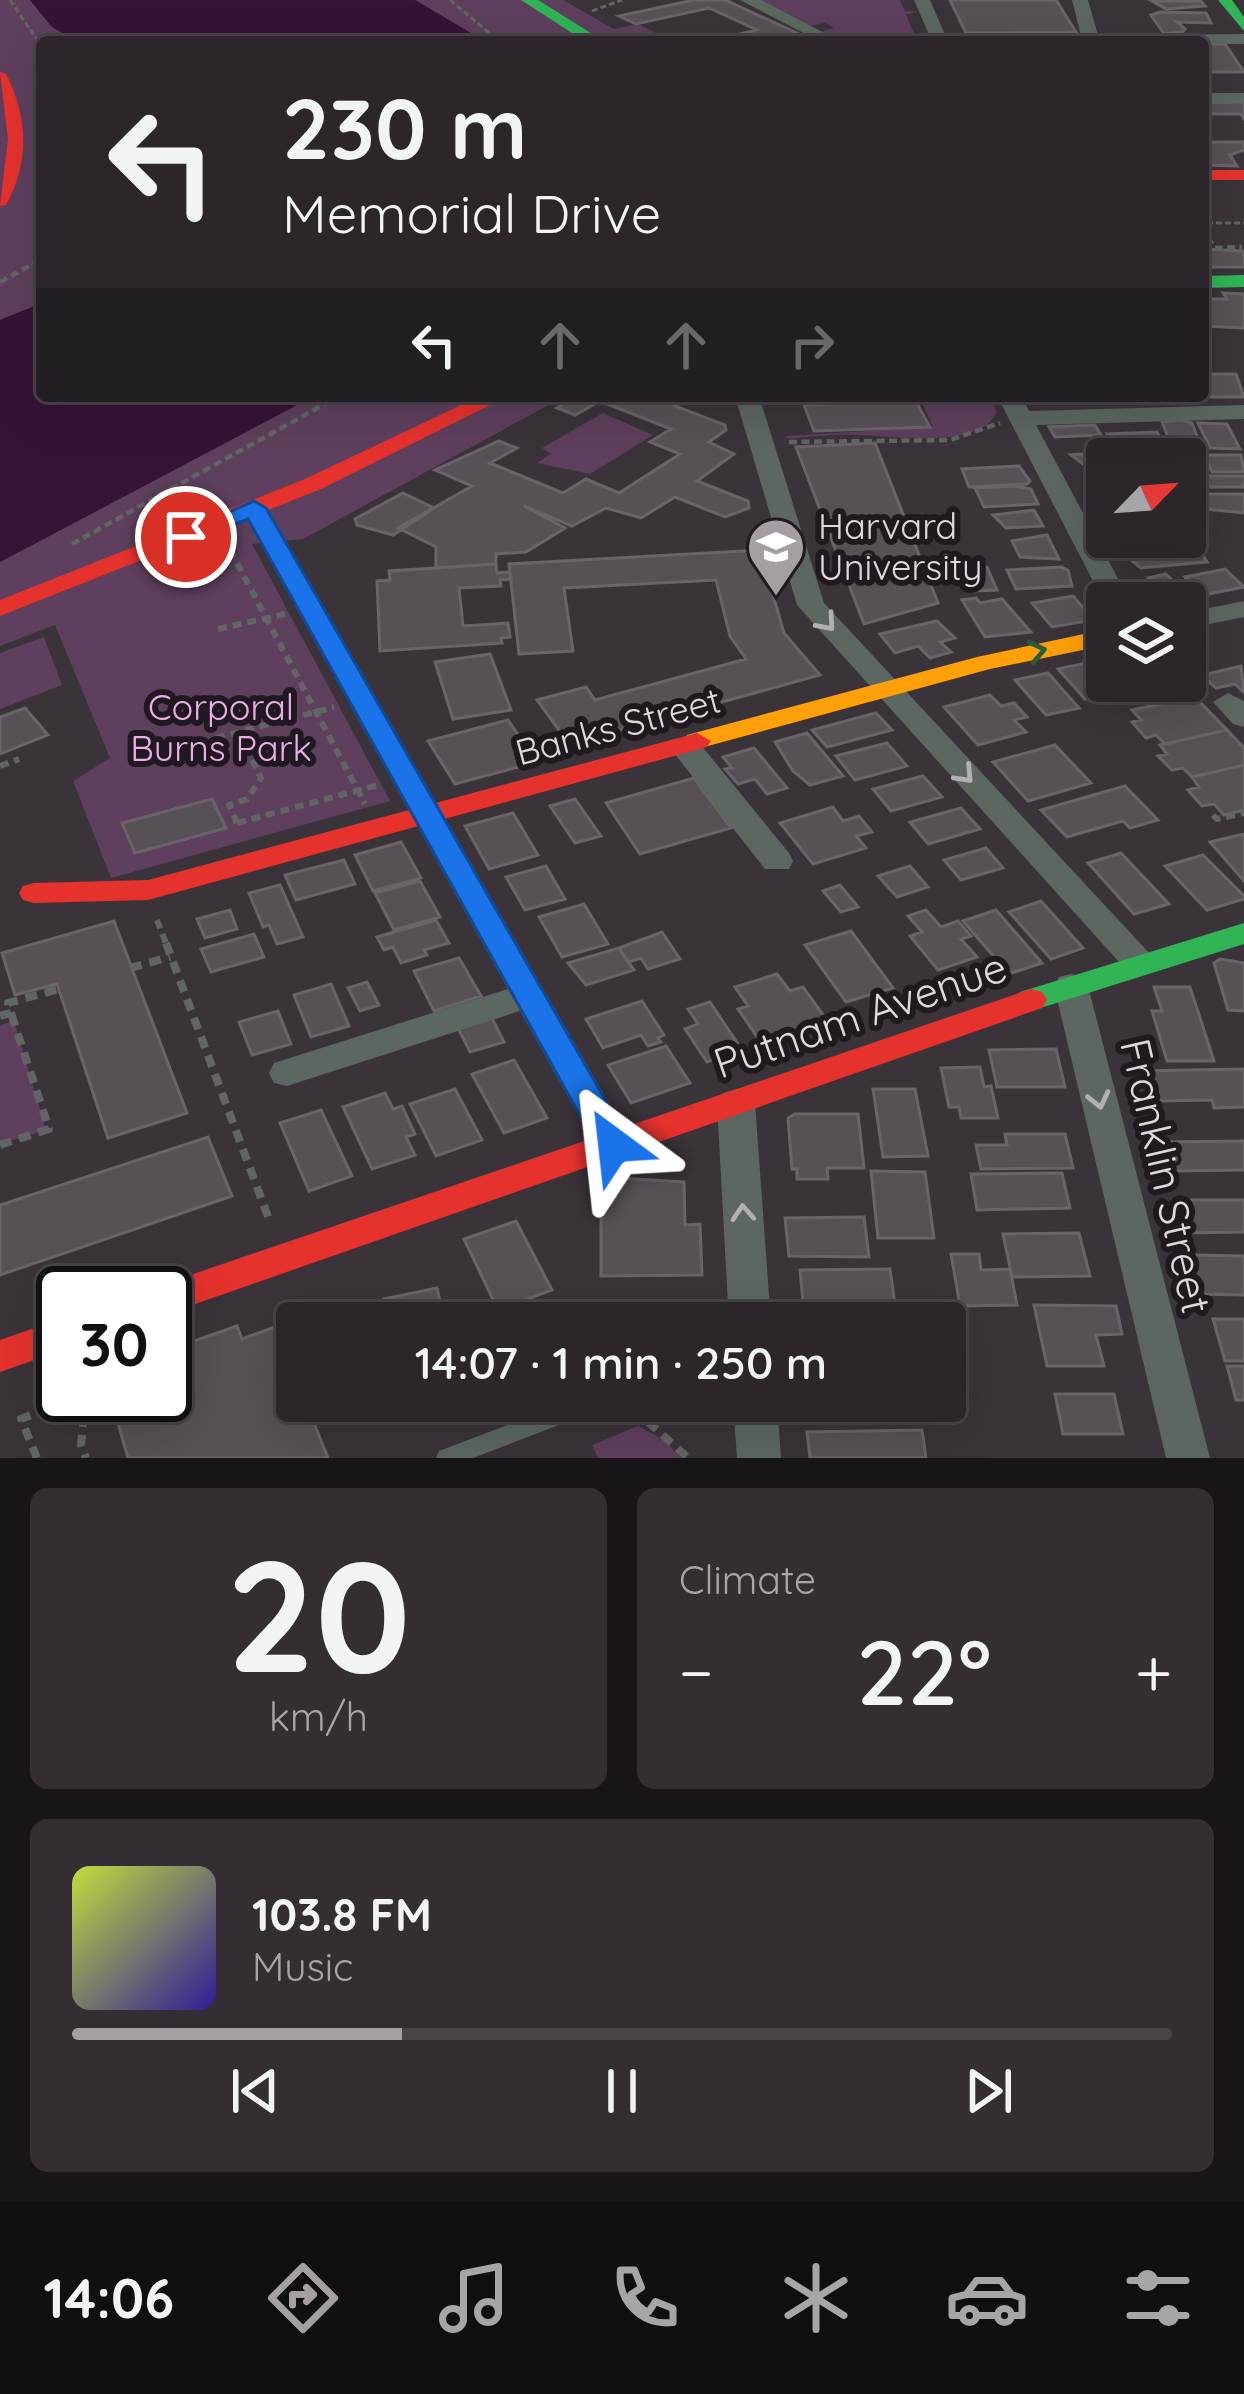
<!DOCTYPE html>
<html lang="en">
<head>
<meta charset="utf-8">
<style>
	body { margin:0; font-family:Quicksand,sans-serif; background:#342e34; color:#f1f3f6; height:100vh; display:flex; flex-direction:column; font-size:45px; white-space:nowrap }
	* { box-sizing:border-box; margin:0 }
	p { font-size:39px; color:#a6a5a9 }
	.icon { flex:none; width:66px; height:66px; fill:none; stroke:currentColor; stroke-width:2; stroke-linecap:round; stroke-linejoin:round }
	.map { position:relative; height:1458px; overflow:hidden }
	.sheet { display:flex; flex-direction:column; gap:30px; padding:30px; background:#181518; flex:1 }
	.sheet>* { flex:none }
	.banner { position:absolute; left:36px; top:36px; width:1173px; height:366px; border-radius:12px; box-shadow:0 12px 48px #0002,0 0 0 3px #484348; background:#2c262c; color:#f1f3f6; overflow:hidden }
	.needle { width:78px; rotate:65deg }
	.controls { position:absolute; left:1086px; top:438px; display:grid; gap:24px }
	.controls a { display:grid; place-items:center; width:120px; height:120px; border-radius:12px; background:#2c262c; box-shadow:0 12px 48px #0002,0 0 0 3px #484348; font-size:60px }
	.speed { position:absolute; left:36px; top:1266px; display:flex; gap:24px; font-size:60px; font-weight:700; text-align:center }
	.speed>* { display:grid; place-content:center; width:156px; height:156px; border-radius:50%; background:#2c262c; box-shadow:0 12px 48px #0002,0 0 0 3px #484348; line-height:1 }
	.speed .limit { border:6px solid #111; border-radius:18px; background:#fff; color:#111 }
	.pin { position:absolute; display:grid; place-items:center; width:102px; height:102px; color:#fff; margin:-51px; border:6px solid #fff; border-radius:50%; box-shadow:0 3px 12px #0007 }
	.me { position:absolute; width:132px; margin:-66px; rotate:330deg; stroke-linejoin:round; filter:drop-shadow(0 0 9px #0008) }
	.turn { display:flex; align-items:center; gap:42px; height:252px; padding:0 48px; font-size:54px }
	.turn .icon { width:156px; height:156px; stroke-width:2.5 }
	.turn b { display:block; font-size:84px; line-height:102px }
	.lanes { display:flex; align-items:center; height:114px; padding:0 48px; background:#0003; justify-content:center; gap:60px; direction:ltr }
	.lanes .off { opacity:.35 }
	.big { font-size:90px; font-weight:600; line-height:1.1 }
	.sheet .card { flex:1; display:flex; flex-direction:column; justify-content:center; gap:18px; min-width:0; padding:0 42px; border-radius:18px; background:#342e34 }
	.sheet .dial { align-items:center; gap:0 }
	.dial b { font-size:156px; line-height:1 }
	.song { display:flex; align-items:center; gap:36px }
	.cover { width:144px; height:144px; border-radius:18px; background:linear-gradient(135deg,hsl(70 70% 55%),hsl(250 70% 35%)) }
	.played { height:12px; border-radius:6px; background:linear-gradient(90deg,#a69ea5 30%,#484348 30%) }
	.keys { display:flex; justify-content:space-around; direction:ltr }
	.heat { display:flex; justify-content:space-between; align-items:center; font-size:66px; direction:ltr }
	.sheet .tiles { flex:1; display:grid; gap:30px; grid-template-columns:1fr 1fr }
	.card:last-child { grid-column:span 2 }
	.trip { position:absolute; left:276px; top:1302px; width:690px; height:120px; border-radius:12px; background:#2c262c; box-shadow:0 12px 48px #0002,0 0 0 3px #484348; font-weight:600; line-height:120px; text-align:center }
	.dock { display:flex; height:192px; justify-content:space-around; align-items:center; background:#120f12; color:#a6a5a9 }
	.dock .icon { width:84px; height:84px }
	.dock .on { color:#a69ea5 }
	.dock b { font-size:54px; color:#f1f3f6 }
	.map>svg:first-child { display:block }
	.green { fill:#5e3f5d }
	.water { fill:#351335 }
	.building { fill:#575157; stroke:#6a646a; stroke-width:3 }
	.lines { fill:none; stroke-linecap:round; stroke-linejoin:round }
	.path-far3 { stroke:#616664; stroke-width:3; stroke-dasharray:6 3; stroke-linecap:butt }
	.path-far2 { stroke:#616664; stroke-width:4.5; stroke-dasharray:8 4.5; stroke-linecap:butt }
	.path-far1 { stroke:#616664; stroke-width:6; stroke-dasharray:9 6; stroke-linecap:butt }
	.path { stroke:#616664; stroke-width:8; stroke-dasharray:12 8; stroke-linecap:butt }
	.lane { fill:#5c6761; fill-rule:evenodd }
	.street { fill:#5c6761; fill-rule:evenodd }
	.fast { fill:#30b455; fill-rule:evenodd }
	.slow { fill:#ff9f0a; fill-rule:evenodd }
	.jam { fill:#e5322d; fill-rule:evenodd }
	.oneway { stroke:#b2b0b3 }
	.oneway2 { stroke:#275f38 }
	.route { fill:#1a73e8; stroke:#114b97; stroke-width:3 }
	.labels { text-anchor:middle; stroke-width:12; stroke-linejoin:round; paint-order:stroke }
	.poi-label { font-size:36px; fill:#e0d7df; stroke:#201a20; text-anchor:start }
	.park-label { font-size:36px; fill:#edaceb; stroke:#201a20 }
	.street-label { font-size:36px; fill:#e0d7df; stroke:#201a20 }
	.near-street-label { font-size:42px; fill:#e0d7df; stroke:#201a20 }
</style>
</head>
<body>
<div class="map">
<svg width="1244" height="1458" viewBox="0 0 1244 1458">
	<rect width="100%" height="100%" fill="#3a333a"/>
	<path class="green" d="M0,0H30L52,27L78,42H42V303L0,320Z
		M415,0H563L614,29L638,24L658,34L632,42H486Z
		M753,0H900L905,11L918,12L906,14L914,34L929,37L840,42L822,31L834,28L825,23L811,26Z
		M314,396H565L303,539L252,544L390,801L111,878L73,781L110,758L55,625L0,646V562Z
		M890,396H989L997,412C979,451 891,435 854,435C832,434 810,437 788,439L786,436L933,427L920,398Z
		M603,413L653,435L590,474L537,463L551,454L542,448Z
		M44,637L62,685L0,709V653Z
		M14,1021L46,1130L0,1144V1025Z
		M638,1426L664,1440L681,1458H598L592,1445Z"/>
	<path class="water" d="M30,0H415L486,42H78L52,27Z
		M42,303V396H314L0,562V320Z"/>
	<path class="building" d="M694,0H725L797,33L757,42H705L757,30L709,8L636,24L619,16Z
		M950,0H1056L1076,32L966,33Z
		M1152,1H1201L1205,6L1166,9Z
		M1160,12L1206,13L1211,23L1177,22L1185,29L1182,32L1164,34L1151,15Z
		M1203,44H1225L1244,72H1207Z
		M1236,102H1244V119L1241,114H1203V103Z
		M1203,142H1244V150L1230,155L1237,166L1203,165Z
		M1203,249L1244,251V267H1203Z
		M1223,293L1244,294V328L1203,326V299H1227Z
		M1203,374H1236L1244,397H1200Z
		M577,396H691L675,406L725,425L726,430L709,442L734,454L697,481L748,501L749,508L725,517L675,497L641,518L606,508L572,526L524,506L565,528L526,552L496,554V564L436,568V547L398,528L472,486L435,470L499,441L517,448L490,463L563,493L586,479L619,493L680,454L650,442L671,429L600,401L575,415L557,408Z
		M915,400L930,427L814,431L804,405Z
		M1180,420L1192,423L1203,452L1173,449L1162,422Z
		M1198,423L1227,424L1240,449L1210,448Z
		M1095,425L1101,435L1055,437L1049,427Z
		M1157,432L1163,443L1112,445L1107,434Z
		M875,443L938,603L864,624L796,447Z
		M1139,449L1146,459H1107V468L1090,469L1071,455Z
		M1204,455H1241L1244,472H1212Z
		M1019,466L1030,481L1027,484L969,487L962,469Z
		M1203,476H1244V487H1208Z
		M1016,486L1031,489L1038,504L984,507L975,488Z
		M403,493L434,508L393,535L357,525L355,519Z
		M1190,494H1244V513L1197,508Z
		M1034,510L1043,526L1006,528L993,515Z
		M1047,535L1059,559L1020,557L1012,541Z
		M1182,543L1197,546L1207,562L1141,568L1126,556L1127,551L1138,550L1135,545Z
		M760,550L784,633L820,675L569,744L537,700L586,687L595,700L746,659L730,636L716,580L564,588L573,651L519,654L509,564Z
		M496,564L497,573L510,572L511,579L500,580L501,586L459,588L463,626L508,623L510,637L501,638L502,643L380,651L377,581L390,580L389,571Z
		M987,567L997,590L973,591L964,568Z
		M1061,567L1068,570L1072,586L1016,589L1007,570Z
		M1225,569L1244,587L1203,595L1185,577Z
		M1166,574L1189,596L1162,601L1148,578Z
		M1073,596L1094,620L1052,627L1032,603Z
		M976,598L980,603L1002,599L1031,632L985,637L962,600Z
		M937,621L955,638L940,642L951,652L930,658L918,646L895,653L880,634Z
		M490,654L511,710L453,719L435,662Z
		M1105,659L1107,681H1126L1134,689L1099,690L1104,695L1085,699L1058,669Z
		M1241,666L1244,693L1235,684L1216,688L1202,675Z
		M1048,673L1079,708L1046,715L1015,680Z
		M990,695L1001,706L1014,703L1027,717L1014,720L1026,732L978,745L944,707Z
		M1195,697L1227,730L1165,744L1156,735L1146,738L1132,722L1141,720L1132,710Z
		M25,708L48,735L0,754V717Z
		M876,713L892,730L827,747L812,730Z
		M508,720L537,762L455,784L428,741Z
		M1227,730L1244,748V765L1192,777L1183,768L1172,770L1158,756L1167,754L1160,745Z
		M807,733L843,776L810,785L793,771L775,742Z
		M887,743L907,766L855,780L836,756Z
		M1055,745L1091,783L1028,801L993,762Z
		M754,748L787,788L767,794L755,779L738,784L725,769L732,768L723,757Z
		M1244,765V810L1224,815L1214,804L1202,806L1188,790L1199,787L1192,777Z
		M923,776L942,797L891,811L873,789Z
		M694,778L731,828L640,854L606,803Z
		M1125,786L1158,820L1130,828L1123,821L1067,837L1041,810Z
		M212,799L226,828L135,853L122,823Z
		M575,799L601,836L575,843L550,806Z
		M833,807L843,821L859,816L872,832L856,836L866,848L813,864L780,823Z
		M961,808L980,829L928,844L910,822Z
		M513,813L538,855L489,869L465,826Z
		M1244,834V881L1210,842Z
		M401,842L421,878L373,891L355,855Z
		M986,848L1003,868L961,880L944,860Z
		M1121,853L1169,904L1134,914L1088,863Z
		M1203,855L1244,896V899L1207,910L1165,866Z
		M344,860L355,884L296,900L285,875Z
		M546,866L565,899L525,910L506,877Z
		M910,866L928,887L897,897L878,876Z
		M420,881L440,917L394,930L375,893Z
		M280,885L303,937L277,944L269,925L263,927L249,893Z
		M840,885L858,907L841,912L823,891Z
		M1041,901L1083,948L1051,959L1009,912Z
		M584,904L608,944L562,957L539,917Z
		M230,910L237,929L205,938L197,919Z
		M926,910L941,927L958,921L971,936L961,939L977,957L938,970L910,936L922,932L908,916Z
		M996,910L1042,963L1009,974L963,921Z
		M436,920L449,943L424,950L427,955L401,963L393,947L384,950L377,937Z
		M114,921L187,1113L108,1138L57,984L15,995L2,953Z
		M851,931L893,988L846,1002L805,945Z
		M662,932L680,959L648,969L641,958L628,962L619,948Z
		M254,934L264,957L211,972L201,949Z
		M619,948L634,970L586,985L568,963Z
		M459,958L481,996L434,1011L414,971Z
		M1220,959L1244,963V1011L1228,1010L1214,963Z
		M777,974L790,991L803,987L829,1023L762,1044L738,1009L748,1006L735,987Z
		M367,982L379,1005L360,1011L348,988Z
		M331,984L349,1026L311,1037L294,995Z
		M1154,987H1190L1214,1061H1167L1152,1011H1162Z
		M642,1001L664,1035L658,1038L661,1042L648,1046L641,1035L603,1048L586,1019Z
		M710,1002L742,1050L707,1062L685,1029L698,1024L688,1009Z
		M278,1011L291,1044L252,1055L239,1022Z
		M491,1016L504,1042L470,1052L457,1026Z
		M666,1046L690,1083L631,1103L608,1065Z
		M1056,1049L1065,1087H997L989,1050Z
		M514,1060L547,1118L504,1133L472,1074Z
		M980,1067L984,1087L991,1086L998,1118H961L959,1107H949L941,1068Z
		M1244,1069V1107L1214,1108L1212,1100L1159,1101L1153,1082L1141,1083L1137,1071Z
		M455,1089L482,1140L436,1156L410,1104Z
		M873,1089H915L928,1156L883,1157Z
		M385,1093L393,1109L402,1106L415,1134L406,1137L415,1155L372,1169L343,1107Z
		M321,1110L352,1176L309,1191L280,1123Z
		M795,1114H858L864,1168H827L828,1179H797V1169H792L788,1118Z
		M1005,1134H1065L1073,1168L981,1169L976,1145H1007Z
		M208,1137L232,1196L0,1275V1205Z
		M1244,1141V1170L1172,1171L1163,1142Z
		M871,1171L925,1172L934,1238H878Z
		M1062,1173L1070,1208L977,1210L971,1174Z
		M618,1178L684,1182L685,1225L700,1224L702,1275L601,1276V1192L618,1191Z
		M1173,1200H1244V1232L1182,1233Z
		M864,1217L869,1257L789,1256L785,1218Z
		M516,1221L552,1290L498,1310L464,1239Z
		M1079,1233L1090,1276L1012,1277L1003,1234Z
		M951,1254H979L981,1270L1010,1269L1017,1305L960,1306Z
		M1190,1255L1244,1256V1295L1200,1294Z
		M890,1269L896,1312L804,1313L800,1270Z
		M437,1288L445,1323H389L384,1299Z
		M1034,1305L1116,1306L1122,1334L1096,1335L1104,1366H1047Z
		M914,1315L916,1323H801L800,1317Z
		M1213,1319H1244V1361H1225Z
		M237,1326L242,1339L275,1327L297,1382V1401H305L328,1458H128L110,1395H165V1367L181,1361L177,1347Z
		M1227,1366H1244V1400H1236Z
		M1055,1394H1114L1123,1434H1063Z
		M922,1430L926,1458H810L807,1432Z"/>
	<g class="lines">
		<path class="path-far3" d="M10,0L42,47
			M450,0L500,42
			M592,11L622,0
			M1207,223L1212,230H1204L1210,240
			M1207,223H1244"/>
		<path class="path-far2" d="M1208,237L1215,248L1242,247
			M0,282L42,259
			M789,442L950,440L1000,423
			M72,544L339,396"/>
		<path class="path-far1" d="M230,550L365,804
			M218,629L285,614
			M216,738L334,707
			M0,766L19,759
			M1213,815L1217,819L1244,813
			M237,823L378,785
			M237,823L229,805L247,799L261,778L239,732
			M157,920L167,946"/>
		<path class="path" d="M166,943L270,1222
			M130,968L170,957
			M0,1016L11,1013L8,1003L59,989
			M0,1145L49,1129L11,1013
			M41,1383L48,1409
			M86,1395L81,1445L86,1458
			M633,1408L688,1458
			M37,1458L21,1419L86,1395"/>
		<path class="lane" d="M570,1401H606L603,1408L473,1458H436L439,1451Z"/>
		<path class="street" d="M740,0H761L842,42H821Z
			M914,0H930L946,37L1081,36L1072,0H1088L1098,35L1244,34V44L915,42L930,37Z
			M1203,93H1244V103H1203Z
			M735,396H759L824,603L1152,956L1157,964L1152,972H1128L797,605Z
			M997,396H1021L1029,411L1244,405V419L1036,425L1131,603H1107V608Z
			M254,500L267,508L627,1135L633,1145L627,1155L614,1160L601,1155L520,1011L287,1086L274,1083L269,1073L274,1063L508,989L241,508Z
			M1244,601V617L1185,629V613Z
			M1228,693L1244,701V727L1233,724L1213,702Z
			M685,737L696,739L789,853L793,861L789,869H765L674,753L670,746Z
			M1071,974L1083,977L1088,986L1210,1458H1166L1054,986L1059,977Z
			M736,1089L749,1093L755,1103L771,1323H729L717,1103L723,1093Z
			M733,1401H777L781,1458H737Z"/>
		<path class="fast" d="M521,0H538L605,42H586Z
			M1218,0H1232L1244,17V31Z
			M1244,275V287L1203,288V276Z
			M1244,923V944L1031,1011L1020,1008L1015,1000L1020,992Z"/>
		<path class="slow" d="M1107,629V645L990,669L697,749L683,741L687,735L977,657Z"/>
		<path class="jam" d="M0,72L6,74C28,117 30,162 6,205L0,206L8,139Z
			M1203,170H1244V180H1203Z
			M480,396H508L321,489L0,616V600L305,479Z
			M697,733L711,741L707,747L148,900L34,903L23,900L19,893L23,886L34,883L148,880Z
			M1031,989L1042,992L1047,1000L1042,1008L178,1310L165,1314V1293H150L152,1288Z
			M63,1318V1350L0,1372V1340Z"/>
	</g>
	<defs><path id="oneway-chevron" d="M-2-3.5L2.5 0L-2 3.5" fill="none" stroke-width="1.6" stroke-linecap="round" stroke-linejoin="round" transform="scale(3)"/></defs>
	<g class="oneway">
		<use href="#oneway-chevron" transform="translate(827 623) rotate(49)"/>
		<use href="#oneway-chevron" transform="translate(965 775) rotate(47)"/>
		<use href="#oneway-chevron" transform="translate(1099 1100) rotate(77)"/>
		<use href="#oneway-chevron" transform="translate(743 1213) rotate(-94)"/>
	</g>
	<use class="oneway2" href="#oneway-chevron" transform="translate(1037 651) rotate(-12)"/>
	<path class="route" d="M254,501L266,508L626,1136L631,1145L626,1155L614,1159L602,1155L248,519L186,544L174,537Z"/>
	<defs>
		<symbol id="university-pin" viewBox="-11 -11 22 30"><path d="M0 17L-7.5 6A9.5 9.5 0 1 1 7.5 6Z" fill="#a69ea5" stroke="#201a20"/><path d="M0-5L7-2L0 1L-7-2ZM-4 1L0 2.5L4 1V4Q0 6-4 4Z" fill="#fff"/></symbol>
	</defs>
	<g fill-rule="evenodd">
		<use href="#university-pin" x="743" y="514" width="66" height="90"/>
	</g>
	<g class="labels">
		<g class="poi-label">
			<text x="818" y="539">Harvard<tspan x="818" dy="41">University</tspan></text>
		</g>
		<g class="park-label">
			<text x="221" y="720">Corporal<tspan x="221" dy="41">Burns Park</tspan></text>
		</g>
		<g class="street-label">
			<text transform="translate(618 726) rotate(-15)" y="13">Banks Street</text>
		</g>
		<g class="near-street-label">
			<text transform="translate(860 1015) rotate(-19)" y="15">Putnam Avenue</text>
			<text transform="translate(1166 1176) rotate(77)" y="15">Franklin Street</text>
		</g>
	</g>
</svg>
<div class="controls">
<a><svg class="needle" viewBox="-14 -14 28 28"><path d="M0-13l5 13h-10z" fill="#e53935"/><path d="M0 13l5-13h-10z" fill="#a6a5a9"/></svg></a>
<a><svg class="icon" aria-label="layers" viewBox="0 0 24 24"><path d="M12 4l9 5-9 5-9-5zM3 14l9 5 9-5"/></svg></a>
</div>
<div class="speed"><div class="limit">30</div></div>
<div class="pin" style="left:186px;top:537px;background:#d93025"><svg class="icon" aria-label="arrive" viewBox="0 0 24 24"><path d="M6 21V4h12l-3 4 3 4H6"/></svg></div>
<svg class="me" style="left:614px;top:1145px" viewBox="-20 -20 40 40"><path d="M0-17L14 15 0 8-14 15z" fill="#1a73e8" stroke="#fff" stroke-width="4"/></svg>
<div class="trip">14:07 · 1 min · 250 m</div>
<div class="banner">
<div class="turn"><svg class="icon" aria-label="left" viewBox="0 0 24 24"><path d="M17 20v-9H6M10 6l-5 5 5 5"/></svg><div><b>230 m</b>Memorial Drive</div></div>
<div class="lanes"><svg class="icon" aria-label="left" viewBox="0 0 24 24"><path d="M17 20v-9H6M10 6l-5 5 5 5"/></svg><svg class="icon off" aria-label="ahead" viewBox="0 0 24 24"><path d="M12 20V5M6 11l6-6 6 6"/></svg><svg class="icon off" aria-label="ahead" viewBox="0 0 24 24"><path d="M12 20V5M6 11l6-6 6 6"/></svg><svg class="icon off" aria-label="right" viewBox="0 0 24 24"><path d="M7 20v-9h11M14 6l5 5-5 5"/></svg></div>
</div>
</div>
<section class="sheet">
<div class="tiles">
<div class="card dial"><b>20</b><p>km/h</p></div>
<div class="card"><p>Climate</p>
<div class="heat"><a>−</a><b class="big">22°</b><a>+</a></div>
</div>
<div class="card">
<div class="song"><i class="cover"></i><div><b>103.8 FM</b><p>Music</p></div></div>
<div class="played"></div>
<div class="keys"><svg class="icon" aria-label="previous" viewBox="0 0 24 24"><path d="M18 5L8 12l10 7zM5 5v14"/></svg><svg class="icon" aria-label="pause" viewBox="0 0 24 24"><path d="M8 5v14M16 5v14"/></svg><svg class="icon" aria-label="next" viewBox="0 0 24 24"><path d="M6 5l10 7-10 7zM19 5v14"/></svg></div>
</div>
</div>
</section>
<nav class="dock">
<b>14:06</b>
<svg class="icon on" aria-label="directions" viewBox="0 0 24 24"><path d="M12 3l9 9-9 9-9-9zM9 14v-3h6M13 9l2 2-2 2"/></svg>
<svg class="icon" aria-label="music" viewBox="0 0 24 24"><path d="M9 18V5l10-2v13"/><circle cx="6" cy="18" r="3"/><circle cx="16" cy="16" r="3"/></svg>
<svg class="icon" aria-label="phone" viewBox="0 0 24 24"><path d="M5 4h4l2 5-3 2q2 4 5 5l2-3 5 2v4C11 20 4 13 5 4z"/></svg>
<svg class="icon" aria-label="climate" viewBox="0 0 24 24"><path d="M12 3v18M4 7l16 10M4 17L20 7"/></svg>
<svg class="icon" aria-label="car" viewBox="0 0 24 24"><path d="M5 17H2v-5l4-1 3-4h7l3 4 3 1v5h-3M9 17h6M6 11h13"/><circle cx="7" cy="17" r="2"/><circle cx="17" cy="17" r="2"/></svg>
<svg class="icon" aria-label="filters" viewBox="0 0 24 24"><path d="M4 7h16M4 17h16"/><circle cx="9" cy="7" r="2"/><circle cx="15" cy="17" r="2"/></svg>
</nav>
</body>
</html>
